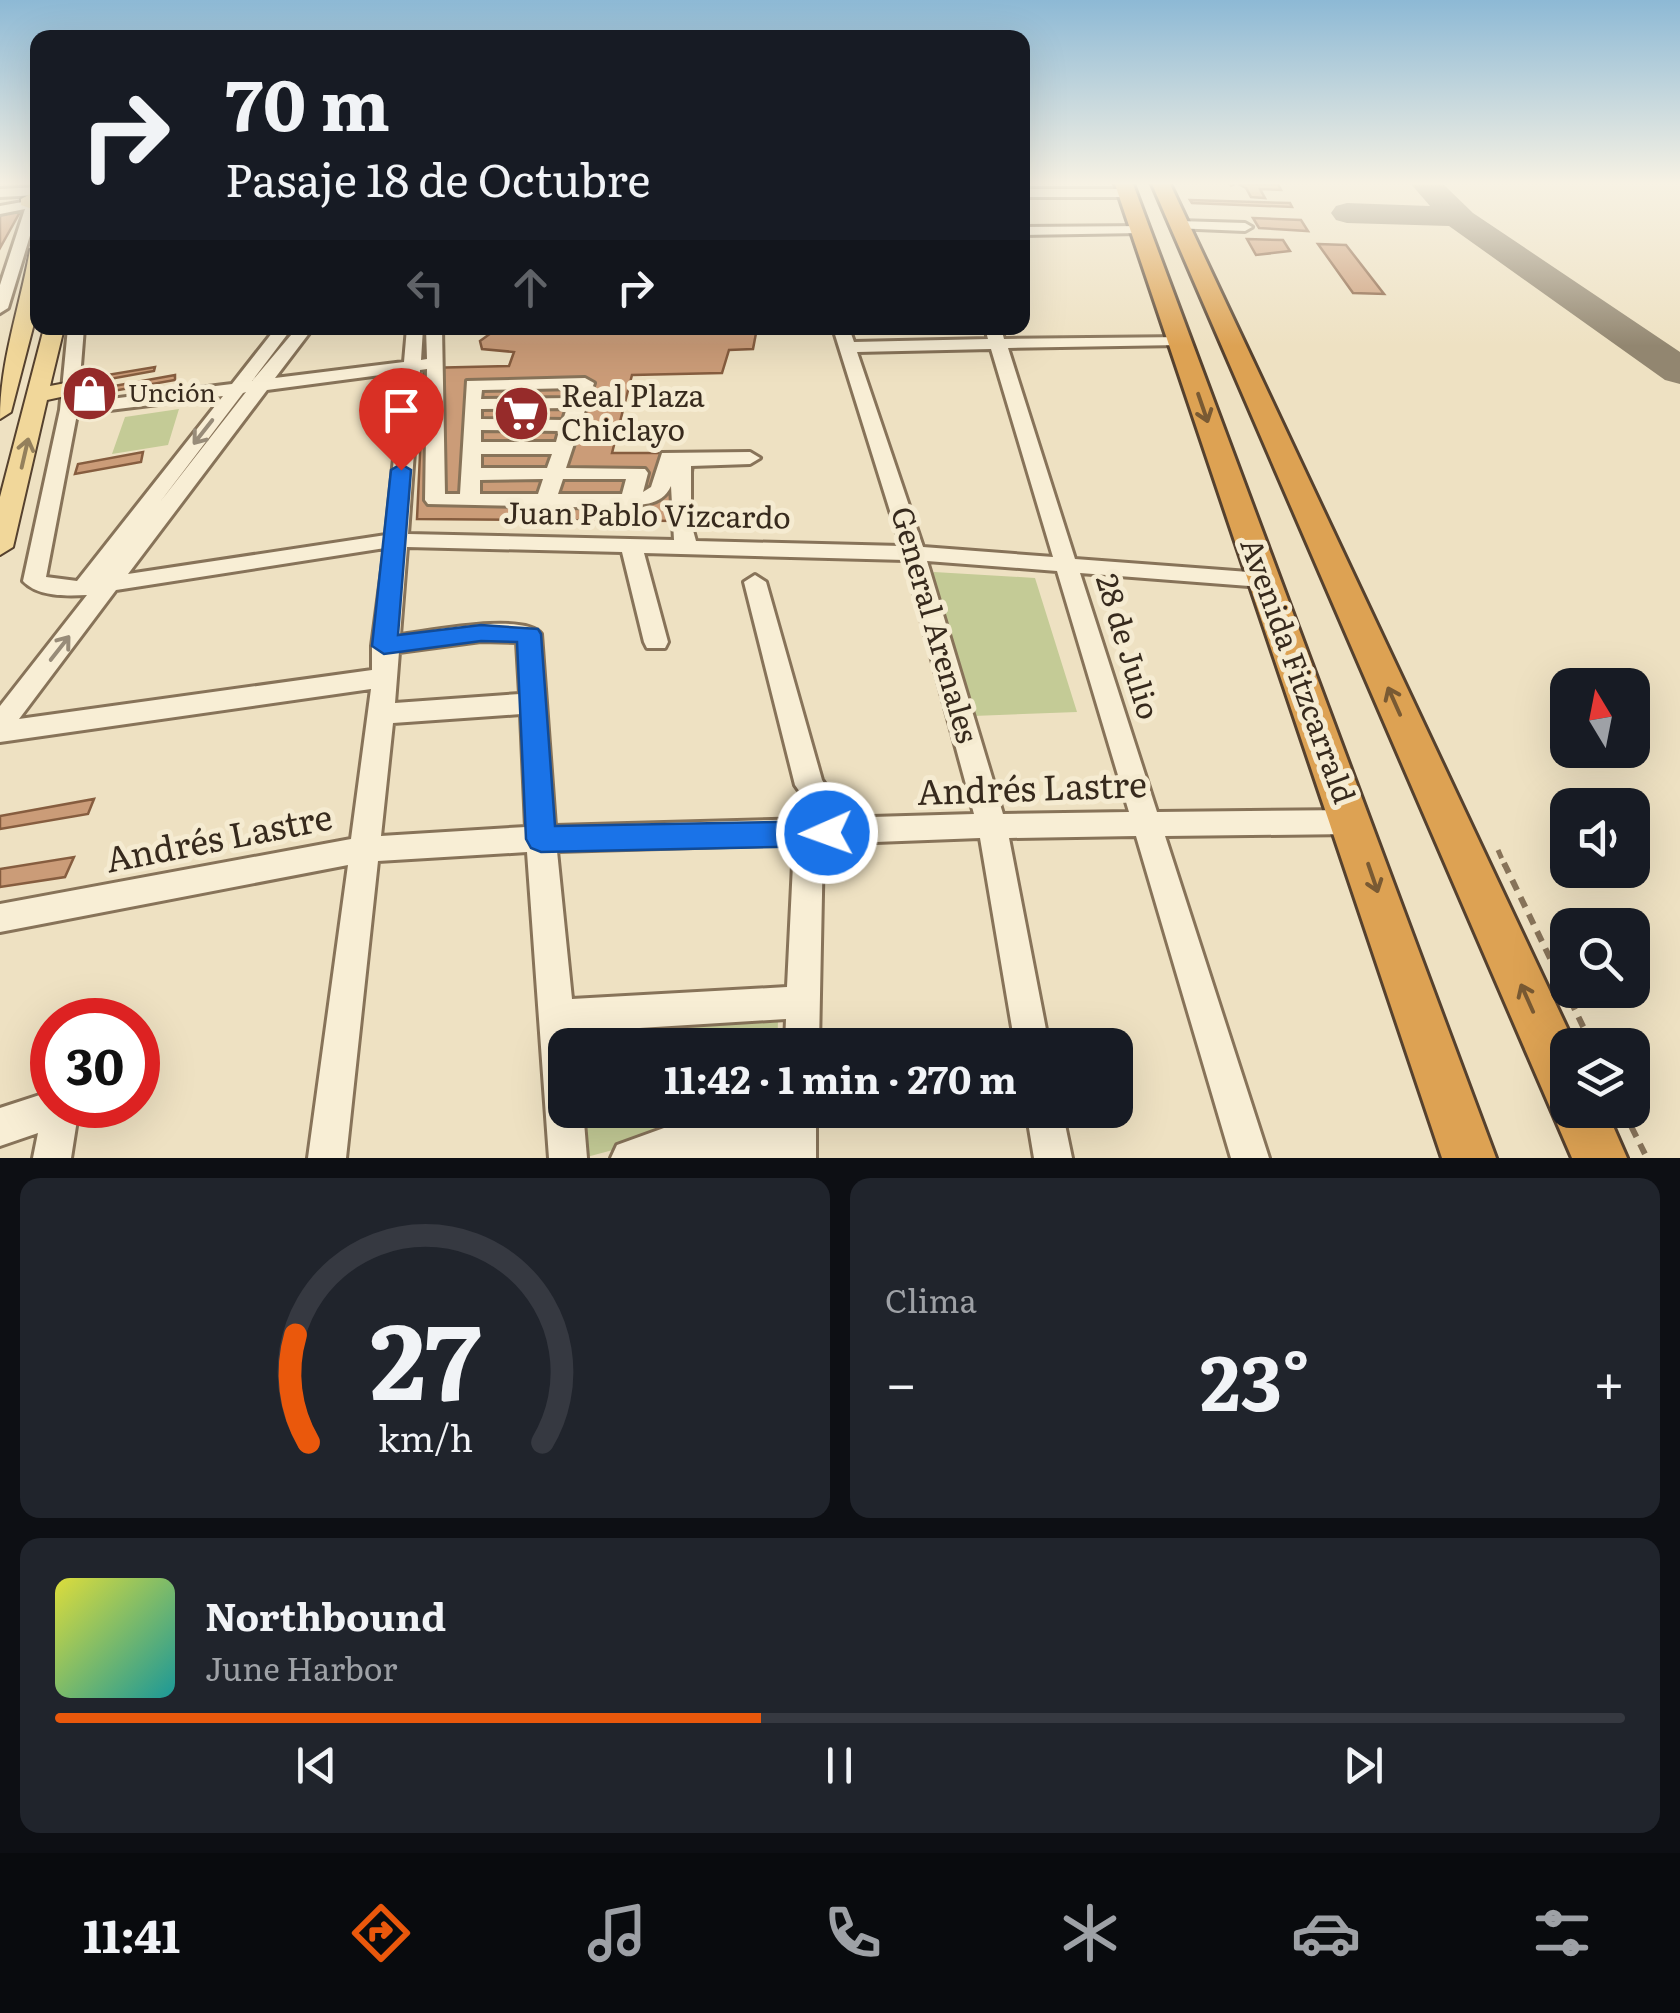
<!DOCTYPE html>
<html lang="es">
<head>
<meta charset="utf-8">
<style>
	body { margin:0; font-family:Literata,serif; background:#20242c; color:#f1f3f6; height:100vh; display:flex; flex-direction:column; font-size:38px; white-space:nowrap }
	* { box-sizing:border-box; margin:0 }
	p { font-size:32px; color:#9ea1a6 }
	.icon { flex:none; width:55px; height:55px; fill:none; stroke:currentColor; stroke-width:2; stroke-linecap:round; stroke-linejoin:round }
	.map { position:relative; height:1158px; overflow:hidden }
	.sheet { display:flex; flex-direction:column; gap:20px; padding:20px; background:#0d0f14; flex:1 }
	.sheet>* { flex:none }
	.hud { position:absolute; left:30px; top:30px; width:1000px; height:305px; border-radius:20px; box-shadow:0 10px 40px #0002; background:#171b24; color:#f1f3f6; overflow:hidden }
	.needle { width:65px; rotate:350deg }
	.tools { position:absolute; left:1550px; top:668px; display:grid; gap:20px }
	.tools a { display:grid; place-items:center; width:100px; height:100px; border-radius:20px; background:#171b24; box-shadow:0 10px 40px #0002; font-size:50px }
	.speed { position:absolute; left:30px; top:998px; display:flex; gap:20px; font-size:50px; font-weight:700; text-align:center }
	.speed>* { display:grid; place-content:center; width:130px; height:130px; border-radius:50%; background:#171b24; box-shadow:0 10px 40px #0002; line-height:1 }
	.speed .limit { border:15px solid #d22; background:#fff; color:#111 }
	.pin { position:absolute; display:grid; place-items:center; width:85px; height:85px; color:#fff; margin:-102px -42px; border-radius:50% 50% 50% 0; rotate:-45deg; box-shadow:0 0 10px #0007 }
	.pin .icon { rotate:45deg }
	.me { position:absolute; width:110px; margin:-55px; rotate:268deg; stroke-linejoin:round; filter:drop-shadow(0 0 8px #0008) }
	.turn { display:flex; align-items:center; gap:35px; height:210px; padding:0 30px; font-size:45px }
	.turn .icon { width:130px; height:130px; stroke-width:2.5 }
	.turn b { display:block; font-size:70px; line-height:85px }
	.lanes { display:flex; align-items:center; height:95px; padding:0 30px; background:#0003; justify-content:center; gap:50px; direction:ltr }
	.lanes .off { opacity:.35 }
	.big { font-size:75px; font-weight:700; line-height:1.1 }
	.sheet .widget { flex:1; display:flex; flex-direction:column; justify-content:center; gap:15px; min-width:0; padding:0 35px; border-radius:20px; background:#20242c }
	.sheet .dial { align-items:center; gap:0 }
	.dial svg { height:260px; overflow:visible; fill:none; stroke:#363941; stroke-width:7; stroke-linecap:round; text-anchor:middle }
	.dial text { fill:#f1f3f6; stroke:none }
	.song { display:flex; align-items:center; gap:30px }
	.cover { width:120px; height:120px; border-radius:15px; background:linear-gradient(135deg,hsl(60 70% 55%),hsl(180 70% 35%)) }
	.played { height:10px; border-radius:5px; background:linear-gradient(90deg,#ea580c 45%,#363941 45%) }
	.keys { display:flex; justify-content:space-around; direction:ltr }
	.heat { display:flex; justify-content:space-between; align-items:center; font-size:55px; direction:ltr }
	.sheet .tiles { flex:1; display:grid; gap:20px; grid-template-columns:1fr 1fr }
	.widget:last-child { grid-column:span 2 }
	.trip { position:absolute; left:548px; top:1028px; width:585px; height:100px; border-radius:20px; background:#171b24; box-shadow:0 10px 40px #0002; font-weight:700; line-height:100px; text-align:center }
	.menu { display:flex; height:160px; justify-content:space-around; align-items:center; background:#090b0e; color:#9ea1a6 }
	.menu .icon { width:70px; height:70px }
	.menu .selected { color:#ea580c }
	.menu b { font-size:45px; color:#f1f3f6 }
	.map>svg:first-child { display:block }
	.green { fill:#c4cb96 }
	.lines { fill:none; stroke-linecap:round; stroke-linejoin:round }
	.taxiway { fill:#928670; fill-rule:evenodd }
	.building { fill:#cb9c78; stroke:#865d3f; stroke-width:2.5 }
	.minor-casing { stroke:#877359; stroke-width:6 }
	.major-casing { stroke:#55412e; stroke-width:4 }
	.highway-casing { stroke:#55412e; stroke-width:6 }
	.path-far2 { stroke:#877359; stroke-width:2.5; stroke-dasharray:5 2.5; stroke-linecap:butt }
	.path-far1 { stroke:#877359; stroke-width:5; stroke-dasharray:9 6; stroke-linecap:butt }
	.path { stroke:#877359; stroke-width:6; stroke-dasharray:11 8; stroke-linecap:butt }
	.minor { fill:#f8eed5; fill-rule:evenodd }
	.major { fill:#f1d79a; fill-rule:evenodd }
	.highway { fill:#dda253; fill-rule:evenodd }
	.oneway { stroke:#795a33 }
	.oneway2 { stroke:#988c79 }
	.oneway3 { stroke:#94805c }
	.route { fill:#1a73e8; stroke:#114b97; stroke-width:2.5 }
	.labels { text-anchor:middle; stroke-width:10; stroke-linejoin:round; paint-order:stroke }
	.far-poi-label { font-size:25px; fill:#372a1d; stroke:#f5ebd1; text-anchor:start }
	.poi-label { font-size:30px; fill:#372a1d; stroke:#f5ebd1; text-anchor:start }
	.street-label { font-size:30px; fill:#372a1d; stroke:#f5ebd1 }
	.near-street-label { font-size:35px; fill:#372a1d; stroke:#f5ebd1 }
</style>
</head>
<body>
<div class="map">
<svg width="1680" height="1158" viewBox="0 0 1680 1158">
	<rect width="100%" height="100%" fill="#eee1c2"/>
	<path class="green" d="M179,409L168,445L112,454L125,417Z
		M934,572L1035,578L1077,712L973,716L929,578Z
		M778,1022L777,1045H565L563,1041L571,1032Z
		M568,1110H776V1121L669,1135L583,1158Z"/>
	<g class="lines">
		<path class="taxiway" d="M1411,184H1443L1473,213L1680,352V384L1665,380L1449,226L1347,223L1336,220L1331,213L1336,206L1347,203L1430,206Z"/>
	</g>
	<path class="building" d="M1238,184H1278L1281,190L1260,189L1265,198L1251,197L1246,188Z
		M1190,200L1290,203L1292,207L1192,203Z
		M18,209L20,212L0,248V211Z
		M1253,218L1301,220L1308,231L1259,228Z
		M1247,239L1283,240L1290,251L1256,255Z
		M1318,244L1346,245L1384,294L1353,293Z
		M498,328H757L753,349L729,350L722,373L632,375L612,453H695L687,521L417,519L424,368L509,366L514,352L482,349L480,341Z
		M155,367L154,371L88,383L89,378Z
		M175,375V380L85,396L86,391Z
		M143,452L141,462L75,474L78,464Z
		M94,799L88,814L0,829V816Z
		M74,857L65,877L0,887V869Z"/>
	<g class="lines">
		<defs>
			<path id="minor" d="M38,187V195L0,197V189Z
				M1022,189H1127L1133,193L1127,197H1022Z
				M28,201L36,203L38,209L8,308L0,313V285L25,209L0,214V206Z
				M1179,221L1245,223L1252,227L1245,231L1174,228V222Z
				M1145,226L1147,229L1140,233L1022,235V227Z
				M68,328H84L78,403L232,384L276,328H292L252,381L297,328H313L275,378L404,362L407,328H423L421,360L427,359L426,328H442L445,494H460L467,381L585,378L594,383L566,468L645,469L648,473L643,492L651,487L662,453L750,452L760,458L750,464L691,466V523L696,541L901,546L833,328H849L854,342L988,339L985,328H1001L1004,339L1186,337L1188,340L1180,345L1008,348L1075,559L1262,573L1273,580L1262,587L1080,573L1157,812L1353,810L1363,813L1368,822L1363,831L1353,834L1165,836L1269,1158H1231L1136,836L1009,838L1049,1045H1015L980,838L823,844L819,1045H785L786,1019L575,1032L577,1045H565V1110H583L587,1158H549L527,852L378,861L346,1158H308L348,865L0,932V904L351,839L371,689L0,742V706L87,595C66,596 38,597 23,581L60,410ZM991,349L1053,557L923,547L857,352ZM427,369L425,500L428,504L619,508C639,503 661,508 671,486L674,540L408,534L420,370ZM403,372L386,535L128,574L267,390ZM575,388L571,398L481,399L482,390ZM246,392L160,502L243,393ZM223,396L77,581L46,577L77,414ZM567,408L563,420L481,419V409ZM481,430L559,431L556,442H481ZM481,454H552L547,468H481ZM543,479L538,494H480V480ZM563,479H626L622,494H558ZM407,547L622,552L644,642L647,648H665L668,642L644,553L905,560L974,814L838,818L834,798L822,780L766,582L755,575L744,582L795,785L807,802L810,819L555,826L541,634C524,612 427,632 400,635ZM385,548L372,646V670L19,719L116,590ZM927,561L1057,571L1129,812L1003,814ZM481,641L517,642L520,694L395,703L399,652ZM521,714L526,827L381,836L393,723ZM794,844L787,987L572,999L557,851Z
				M52,1091V1105L79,1107L71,1158H33L38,1133L0,1146V1108Z
				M780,1110H816V1158H611L617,1145L675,1124L779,1118Z
				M1026,1110H1062L1072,1158H1034Z"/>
			<path id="major" d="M38,190V211L21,205V199Z
				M38,245V308L11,412L0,419C0,360 20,307 30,250Z
				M44,328H64L50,386L71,382L82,388L79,393L47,400L13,547L0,555V497Z"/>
			<path id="highway" d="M1115,184H1133L1496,1158H1442Z
				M1152,184H1170L1575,1045H1568V1110H1606L1627,1158H1572Z"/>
		</defs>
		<use href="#minor" class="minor-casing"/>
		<use href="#major" class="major-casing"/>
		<use href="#highway" class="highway-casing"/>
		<path class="path-far2" d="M1230,186L1236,184"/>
		<path class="path-far1" d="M1498,850L1505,866"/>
		<path class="path" d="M1504,863L1592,1045
			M1623,1110L1647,1158"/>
		<use href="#minor" class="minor"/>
		<use href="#major" class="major"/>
		<use href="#highway" class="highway"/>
	</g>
	<defs><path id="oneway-shaft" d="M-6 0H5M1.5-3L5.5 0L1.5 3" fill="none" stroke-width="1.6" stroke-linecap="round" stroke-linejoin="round" transform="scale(2.5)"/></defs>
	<g class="oneway">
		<use href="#oneway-shaft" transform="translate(1203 408) rotate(71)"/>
		<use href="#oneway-shaft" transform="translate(1394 701) rotate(-114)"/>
		<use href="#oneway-shaft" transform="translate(1373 878) rotate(71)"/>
		<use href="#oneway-shaft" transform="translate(1527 998) rotate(-114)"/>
	</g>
	<g class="oneway2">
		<use href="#oneway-shaft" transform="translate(203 432) rotate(128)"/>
		<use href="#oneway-shaft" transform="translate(60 648) rotate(-52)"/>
	</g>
	<use class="oneway3" href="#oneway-shaft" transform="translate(25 453) rotate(-77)"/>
	<linearGradient id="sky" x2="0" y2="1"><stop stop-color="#8db9d5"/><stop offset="0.53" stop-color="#f7f2e4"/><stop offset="1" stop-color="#f7f2e4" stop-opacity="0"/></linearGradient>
	<rect width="1680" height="346" fill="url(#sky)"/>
	<path class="route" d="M401,464L411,470L398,635L481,625L538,629L541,634L555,826L827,821L837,824L842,833L837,842L827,846L541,852L531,848L526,839L517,642L481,641L384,654L372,646L391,470Z"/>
	<defs>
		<symbol id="shop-disc" viewBox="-11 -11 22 22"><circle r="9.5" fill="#962b2a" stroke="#f5ebd1"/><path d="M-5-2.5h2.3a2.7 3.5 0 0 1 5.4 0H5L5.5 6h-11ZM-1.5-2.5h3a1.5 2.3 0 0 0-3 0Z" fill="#fff"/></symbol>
		<symbol id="supermarket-disc" viewBox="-11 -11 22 22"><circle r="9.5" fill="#962b2a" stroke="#f5ebd1"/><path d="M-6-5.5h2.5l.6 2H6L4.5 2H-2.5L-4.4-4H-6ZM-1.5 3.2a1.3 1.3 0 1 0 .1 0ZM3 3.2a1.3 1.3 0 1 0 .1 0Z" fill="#fff"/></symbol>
	</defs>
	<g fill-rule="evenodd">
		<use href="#shop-disc" x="58" y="362" width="63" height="63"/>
		<use href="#supermarket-disc" x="490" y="382" width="63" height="63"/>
	</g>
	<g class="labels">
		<g class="far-poi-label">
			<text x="128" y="402">Unción</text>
		</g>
		<g class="poi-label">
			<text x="561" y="407">Real Plaza<tspan x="561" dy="34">Chiclayo</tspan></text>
		</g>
		<g class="street-label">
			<text transform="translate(647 516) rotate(1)" y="10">Juan Pablo Vizcardo</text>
			<text transform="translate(934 625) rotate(74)" y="10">General Arenales</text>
			<text transform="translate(1127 647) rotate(73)" y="10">28 de Julio</text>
			<text transform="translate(1297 671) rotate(70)" y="10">Avenida Fitzcarrald</text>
		</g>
		<g class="near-street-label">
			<text transform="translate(1032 789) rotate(-2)" y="12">Andrés Lastre</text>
			<text transform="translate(219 839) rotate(-11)" y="12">Andrés Lastre</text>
		</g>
	</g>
</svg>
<div class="tools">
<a><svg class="needle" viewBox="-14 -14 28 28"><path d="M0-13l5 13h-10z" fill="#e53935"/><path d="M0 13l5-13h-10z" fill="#9ea1a6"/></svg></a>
<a><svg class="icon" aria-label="sound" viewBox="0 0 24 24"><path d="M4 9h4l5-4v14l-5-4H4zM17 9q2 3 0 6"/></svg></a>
<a><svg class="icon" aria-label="search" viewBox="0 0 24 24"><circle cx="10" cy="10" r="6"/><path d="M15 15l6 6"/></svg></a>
<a><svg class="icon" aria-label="layers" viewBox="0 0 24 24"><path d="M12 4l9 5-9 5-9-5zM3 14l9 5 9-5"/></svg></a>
</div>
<div class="speed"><div class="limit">30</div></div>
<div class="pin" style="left:401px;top:470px;background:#d93025"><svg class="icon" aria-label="arrive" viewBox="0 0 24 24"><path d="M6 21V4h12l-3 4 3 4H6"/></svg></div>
<svg class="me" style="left:827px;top:833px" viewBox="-20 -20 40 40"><circle r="17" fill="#1a73e8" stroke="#fff" stroke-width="3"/><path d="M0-11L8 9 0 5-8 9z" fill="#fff"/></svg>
<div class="trip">11:42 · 1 min · 270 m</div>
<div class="hud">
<div class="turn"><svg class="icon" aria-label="right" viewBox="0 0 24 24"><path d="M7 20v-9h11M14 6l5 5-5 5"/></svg><div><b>70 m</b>Pasaje 18 de Octubre</div></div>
<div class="lanes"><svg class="icon off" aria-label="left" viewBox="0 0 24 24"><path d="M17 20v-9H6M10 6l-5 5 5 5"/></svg><svg class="icon off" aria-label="ahead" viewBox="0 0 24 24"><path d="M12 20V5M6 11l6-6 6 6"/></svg><svg class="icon" aria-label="right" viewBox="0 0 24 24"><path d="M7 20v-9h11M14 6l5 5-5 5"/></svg></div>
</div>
</div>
<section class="sheet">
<div class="tiles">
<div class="widget dial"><svg viewBox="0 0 100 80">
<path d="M14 69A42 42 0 1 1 86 69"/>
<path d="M14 69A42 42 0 0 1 10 36" stroke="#ea580c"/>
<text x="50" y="56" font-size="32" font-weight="700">27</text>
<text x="50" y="72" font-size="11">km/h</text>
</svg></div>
<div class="widget"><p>Clima</p>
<div class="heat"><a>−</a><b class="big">23°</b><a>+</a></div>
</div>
<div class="widget">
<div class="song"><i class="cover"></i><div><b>Northbound</b><p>June Harbor</p></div></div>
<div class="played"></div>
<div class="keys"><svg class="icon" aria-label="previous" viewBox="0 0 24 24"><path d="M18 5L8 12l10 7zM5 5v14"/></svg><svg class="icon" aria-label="pause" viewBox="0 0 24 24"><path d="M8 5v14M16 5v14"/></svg><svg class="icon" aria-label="next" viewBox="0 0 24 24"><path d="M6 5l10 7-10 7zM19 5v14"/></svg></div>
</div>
</div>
</section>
<nav class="menu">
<b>11:41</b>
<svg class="icon selected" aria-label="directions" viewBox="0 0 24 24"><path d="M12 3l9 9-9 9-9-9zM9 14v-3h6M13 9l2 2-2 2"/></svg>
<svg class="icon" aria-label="music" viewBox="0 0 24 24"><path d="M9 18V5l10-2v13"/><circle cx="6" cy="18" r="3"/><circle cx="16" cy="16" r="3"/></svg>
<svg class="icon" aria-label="phone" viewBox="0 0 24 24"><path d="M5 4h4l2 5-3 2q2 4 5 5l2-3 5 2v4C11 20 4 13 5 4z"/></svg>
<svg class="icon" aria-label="climate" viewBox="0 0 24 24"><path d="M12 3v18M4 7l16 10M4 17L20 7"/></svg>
<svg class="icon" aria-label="car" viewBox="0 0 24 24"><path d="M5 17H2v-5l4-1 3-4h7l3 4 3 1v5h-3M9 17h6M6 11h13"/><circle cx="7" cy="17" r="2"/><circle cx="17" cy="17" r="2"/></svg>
<svg class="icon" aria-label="filters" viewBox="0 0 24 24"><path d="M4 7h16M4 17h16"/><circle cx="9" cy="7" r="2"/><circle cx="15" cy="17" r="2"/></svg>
</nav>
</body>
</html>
